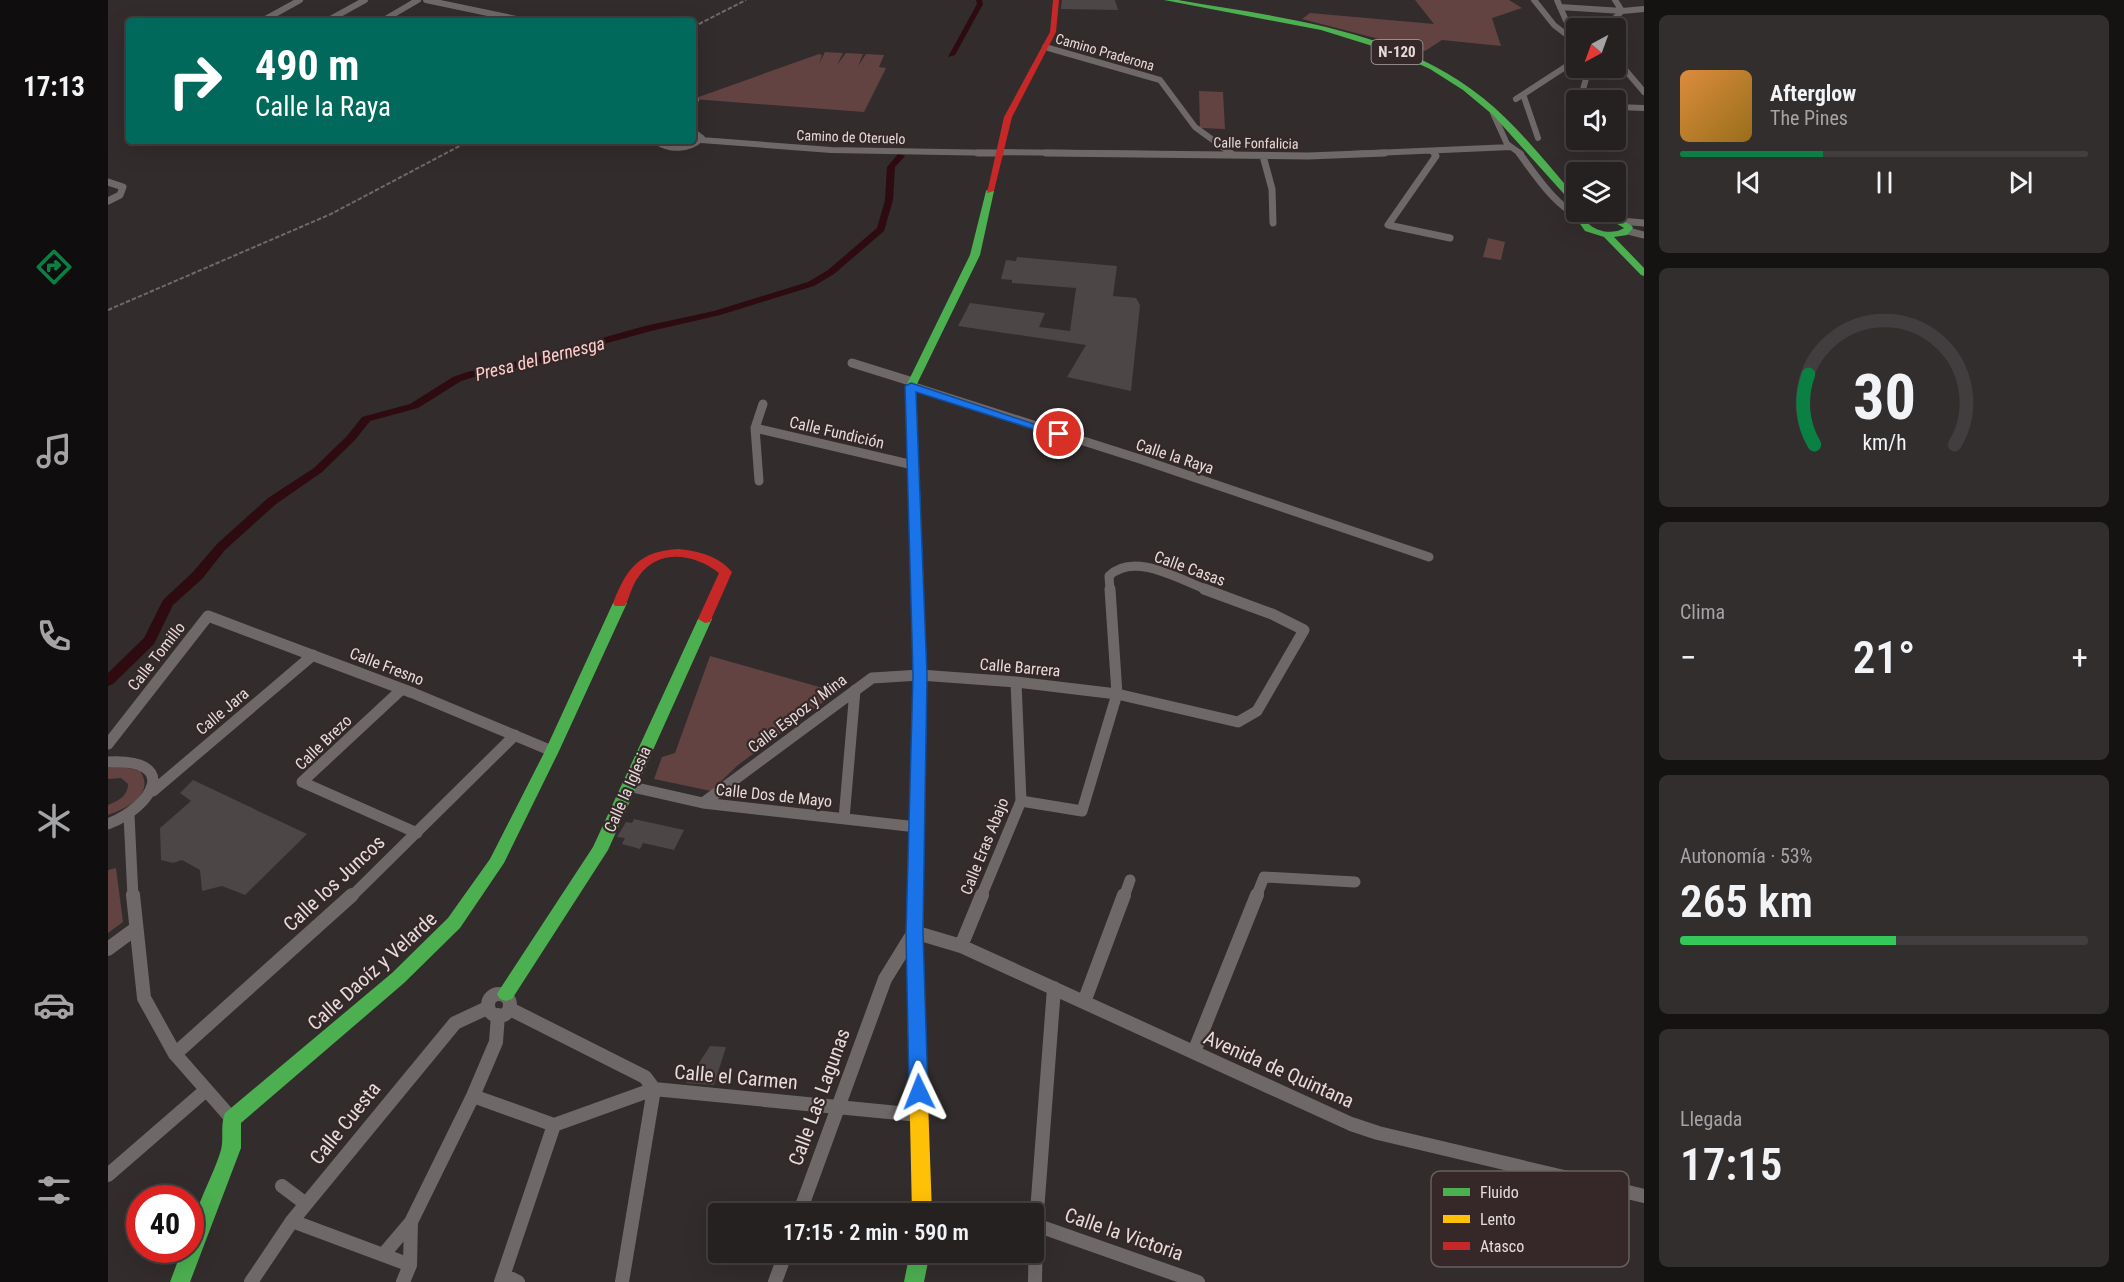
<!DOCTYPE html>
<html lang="es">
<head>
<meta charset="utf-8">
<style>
	body { margin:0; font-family:"Roboto Condensed",sans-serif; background:#322e2e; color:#f1f3f6; height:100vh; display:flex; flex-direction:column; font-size:22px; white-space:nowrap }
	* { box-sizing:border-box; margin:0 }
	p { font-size:20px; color:#a4a3a5 }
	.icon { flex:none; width:33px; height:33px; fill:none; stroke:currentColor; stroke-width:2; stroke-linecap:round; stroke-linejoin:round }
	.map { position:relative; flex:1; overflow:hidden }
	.sheet { display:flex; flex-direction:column; gap:15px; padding:15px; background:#151212; width:480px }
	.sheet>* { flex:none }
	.guide { position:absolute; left:18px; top:18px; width:570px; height:126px; border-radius:6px; box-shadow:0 6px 24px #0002,0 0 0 2px #423e3f; background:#00695c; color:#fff; overflow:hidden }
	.needle { width:39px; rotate:221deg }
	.controls { position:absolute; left:1458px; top:18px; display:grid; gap:12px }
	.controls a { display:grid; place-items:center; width:60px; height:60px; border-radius:6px; background:#262121; box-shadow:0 6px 24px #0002,0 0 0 2px #423e3f; font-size:30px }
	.speed { position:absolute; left:18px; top:1185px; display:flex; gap:12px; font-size:30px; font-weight:700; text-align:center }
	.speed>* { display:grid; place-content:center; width:78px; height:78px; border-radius:50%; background:#262121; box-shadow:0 6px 24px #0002,0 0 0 2px #423e3f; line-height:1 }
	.speed .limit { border:9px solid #d22; background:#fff; color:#111 }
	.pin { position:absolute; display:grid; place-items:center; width:51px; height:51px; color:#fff; margin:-26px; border:3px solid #fff; border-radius:50%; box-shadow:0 2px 6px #0007 }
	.me { position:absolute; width:66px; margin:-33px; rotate:358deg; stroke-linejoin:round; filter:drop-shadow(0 0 4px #0008) }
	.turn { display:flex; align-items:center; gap:21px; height:126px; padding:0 30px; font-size:27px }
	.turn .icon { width:78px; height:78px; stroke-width:2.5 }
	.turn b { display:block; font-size:42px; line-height:51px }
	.big { font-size:45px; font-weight:600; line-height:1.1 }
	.sheet .widget { flex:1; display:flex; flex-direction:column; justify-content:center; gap:9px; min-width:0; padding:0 21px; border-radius:9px; background:#322e2e }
	.sheet .dial { align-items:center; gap:0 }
	.dial svg { height:156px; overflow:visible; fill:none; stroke:#423e3f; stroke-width:7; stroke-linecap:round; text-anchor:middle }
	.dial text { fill:#f1f3f6; stroke:none }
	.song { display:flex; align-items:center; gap:18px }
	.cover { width:72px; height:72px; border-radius:9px; background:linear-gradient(135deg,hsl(30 70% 55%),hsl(40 70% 35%)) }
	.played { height:6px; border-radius:3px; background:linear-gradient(90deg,#0b8043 35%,#423e3f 35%) }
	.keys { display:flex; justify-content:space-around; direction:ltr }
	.heat { display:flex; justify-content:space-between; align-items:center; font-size:33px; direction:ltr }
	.charge { height:9px; border-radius:4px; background:linear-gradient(90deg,#34c759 53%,#423e3f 0) }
	.trip { position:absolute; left:600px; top:1203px; width:336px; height:60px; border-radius:6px; background:#262121; box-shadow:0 6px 24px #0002,0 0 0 2px #423e3f; font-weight:600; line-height:60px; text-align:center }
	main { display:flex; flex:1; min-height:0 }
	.menu { display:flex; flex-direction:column; width:108px; justify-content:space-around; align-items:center; background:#0f0d0d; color:#a4a3a5 }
	.menu .icon { width:42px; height:42px }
	.menu .active { color:#0b8043 }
	.menu b { font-size:27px; color:#f1f3f6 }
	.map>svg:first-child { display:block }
	.green { fill:#634242 }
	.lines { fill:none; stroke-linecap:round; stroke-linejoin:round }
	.canal { fill:#2d0b10; fill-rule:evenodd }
	.building { fill:#4c4646 }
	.street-far4 { stroke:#6f6868; stroke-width:6 }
	.street-far3 { stroke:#6f6868; stroke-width:7 }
	.street-far2 { stroke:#6f6868; stroke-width:9 }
	.street-far1 { stroke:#6f6868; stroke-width:11 }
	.street { stroke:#6f6868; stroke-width:14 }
	.fast { fill:#4caf50; fill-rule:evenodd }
	.slow { fill:#ffc107; fill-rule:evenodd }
	.jam { fill:#c62828; fill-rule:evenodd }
	.rail { stroke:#6f6a6a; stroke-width:2; stroke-dasharray:4.5 2; stroke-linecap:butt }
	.route { fill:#1a73e8; stroke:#114b97; stroke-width:1.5 }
	.labels { text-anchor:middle; stroke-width:4.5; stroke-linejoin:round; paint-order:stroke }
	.far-street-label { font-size:14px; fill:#e5dbdb; stroke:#362828 }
	.shield { fill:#362828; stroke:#b0a5a5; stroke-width:1.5 }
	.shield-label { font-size:15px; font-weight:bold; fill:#e5dbdb }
	.street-label { font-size:16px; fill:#e5dbdb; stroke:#362828 }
	.water-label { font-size:18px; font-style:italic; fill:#fdcece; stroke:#362828 }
	.near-street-label { font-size:20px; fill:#e5dbdb; stroke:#362828 }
	.key { fill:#362828; stroke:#6b5e5e; stroke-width:1.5 }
	.key-label { font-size:16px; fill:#e5dbdb }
</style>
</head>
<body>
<main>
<nav class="menu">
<b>17:13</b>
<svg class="icon active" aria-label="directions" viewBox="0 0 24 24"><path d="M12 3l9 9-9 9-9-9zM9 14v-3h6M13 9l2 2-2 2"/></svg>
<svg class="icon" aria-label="music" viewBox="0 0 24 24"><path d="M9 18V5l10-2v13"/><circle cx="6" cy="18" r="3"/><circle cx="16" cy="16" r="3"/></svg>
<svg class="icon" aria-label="phone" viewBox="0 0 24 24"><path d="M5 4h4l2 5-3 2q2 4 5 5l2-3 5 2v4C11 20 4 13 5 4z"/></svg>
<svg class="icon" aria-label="climate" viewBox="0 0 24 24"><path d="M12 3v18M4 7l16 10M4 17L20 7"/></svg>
<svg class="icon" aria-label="car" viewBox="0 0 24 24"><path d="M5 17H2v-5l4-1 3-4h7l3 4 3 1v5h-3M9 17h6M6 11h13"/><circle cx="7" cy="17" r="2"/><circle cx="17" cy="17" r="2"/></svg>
<svg class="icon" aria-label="filters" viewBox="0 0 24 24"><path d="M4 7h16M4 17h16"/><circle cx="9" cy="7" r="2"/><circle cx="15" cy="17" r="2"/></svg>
</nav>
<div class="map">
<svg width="1536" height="1282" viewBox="0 0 1536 1282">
	<rect width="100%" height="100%" fill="#322c2c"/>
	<path class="green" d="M1307,0H1401L1414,8L1384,18L1393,46L1334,40L1317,51L1194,19L1202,13L1326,24Z
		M717,52L735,53L729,65L738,53L755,54L750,66L758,54L776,55L771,67L778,68L756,112L585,99L711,54L714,55L711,64Z
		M1091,91L1115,92L1117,129L1092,128Z
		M1380,238L1397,242L1393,260L1375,257Z
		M602,656L729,692L630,765L603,791L546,779L554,757L567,753Z
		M12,766L32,771C48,794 18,809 0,815V805C10,801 20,796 20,784L13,778L0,779V768Z
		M8,868L15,922L0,933V870Z"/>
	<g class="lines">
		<path class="canal" d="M868,0H874L875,4L847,55L840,57L869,4Z
			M790,154L797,156L787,167L785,200L776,231L726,274L706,286L612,315L543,331L463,353L446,360L366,377L353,381L310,408L262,421L247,440L214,472L168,504L117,550L94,579L65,605L46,644L5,684L0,686V673L36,638L55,600L84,573L109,544L160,498L206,468L239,436L254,417L302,404L345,377L359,372L439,355L455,349L537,326L606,311L700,282L720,270L769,228L777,200L779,167Z"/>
	</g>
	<path class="building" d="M954,0H1007L1010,10L953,9Z
		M909,257L1009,266L1005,296L1028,298L1032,305L1023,391L959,377L978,345L850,326L862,303L937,313L931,327L962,331L968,288L904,283V280L893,279L898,260L908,261Z
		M85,780L199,834L137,895L114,886L94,891L92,870L74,860L65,863L53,860L52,828L83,801L72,793Z
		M526,819L576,830L566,850L535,843L532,849L514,844L517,838L509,837L518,822L524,823Z
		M602,1046L618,1047L606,1085L578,1083Z"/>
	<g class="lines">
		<path class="street-far4" d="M318,0L418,21
			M1426,0L1446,25L1468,42
			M1449,0L1460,25L1468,35
			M1452,7L1514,11L1536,9
			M154,21L192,0
			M219,21L257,0
			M274,21L310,0
			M1502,28L1503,22L1514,11L1507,0
			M937,47L1052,80L1087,127L1124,154
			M1508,59L1536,92
			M1474,93L1481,68
			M1416,97L1430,138
			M1408,99L1468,60
			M585,104L588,100
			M1508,107L1536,108
			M1385,113L1399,144L1413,154
			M585,131L594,138
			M593,140L723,150L892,153
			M548,141C562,151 581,150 594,138
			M1325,151L1327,154
			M892,152L1054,154
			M1243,154L1403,147"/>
		<path class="street-far3" d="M870,153H892
			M938,153L1200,156L1277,153
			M1122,153L1125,155
			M1326,153L1328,156L1280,225L1342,238
			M1411,153C1429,177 1447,206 1475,219
			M1155,156L1164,189L1165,223
			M0,182L15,187L12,195L0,201
			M1513,221L1536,223
			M1520,231L1536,235"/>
		<path class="street-far2" d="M744,363L805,382
			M803,386L1035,460L1321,557
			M647,428L805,465
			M651,481L647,428L655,404
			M1002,590L1001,576C1026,551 1072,580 1100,590"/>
		<path class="street-far1" d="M1002,589L1009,694
			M294,689L194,782L309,833
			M1009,694L1130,722L1149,711L1196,630L1164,614L1096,589
			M0,744L100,616L305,693L444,751
			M0,762C72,758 46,806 0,824
			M520,786L595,803L809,827
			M45,791L205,655
			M913,801L974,811L1009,694
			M595,803L764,678L812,675L908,682L1009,694
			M21,815L25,897
			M736,819L747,690
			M243,897L407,735
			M873,897L913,801L908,682
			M1016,897L1022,880
			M1148,897L1156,877L1247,882"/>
		<path class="street" d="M25,895L36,998L67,1054L124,1119
			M853,946L874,895
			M0,949L27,929
			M380 1005a11 11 0 1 1 22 0a11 11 0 1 1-22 0Z
			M976,1002L1016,895
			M402,1009L537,1077L546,1089L811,1115
			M1086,1052L1149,895
			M67,1054L244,895
			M365,1096L446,1125L546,1089L514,1282
			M0,1175L98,1090
			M174,1186L198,1204
			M691,1214L777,979L806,932L853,946L1243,1124L1270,1133L1536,1196
			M184,1221L302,1265
			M928,1225L1090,1282
			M275,1255L303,1222
			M396,1275L410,1282
			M143,1282L184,1221L347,1023L379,1008
			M295,1282L302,1265L303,1222L365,1096L388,1042L390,1015
			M393,1282L446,1125
			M667,1282L678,1252
			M927,1282L928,1225L946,988"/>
		<path class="fast" d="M1056,0H1070C1174,18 1290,29 1375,98C1410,126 1438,163 1468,197V204H1465L1385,115L1355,90L1322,69L1287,53L1213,30Z
			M882,188L886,191L872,255L808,386L819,675L814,930L812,935L806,937L800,935L798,930L805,675L798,386L862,255L878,191Z
			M1486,213L1508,216L1524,226L1525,228L1519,235L1506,237L1536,268V276L1533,275L1496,237L1477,231L1470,221ZM1487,218L1501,219L1516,228C1505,235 1487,232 1479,222Z
			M512,599L519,603L451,751L396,863L352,928L296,983L133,1123V1148L82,1282H62L74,1250H82C82,1211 102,1186 113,1150C116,1138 112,1125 117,1113L284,973L340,918L382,859L437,751L505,603Z
			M597,615L604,619L500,850L404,999L398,1001L392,999L389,994L392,989L485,847L590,619Z
			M802,1252H822L816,1282H796Z"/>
		<path class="slow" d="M806,923L812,925L814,930L824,1214H804L798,930L800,925Z"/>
		<path class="jam" d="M945,0H951L948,32L904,117L886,191L879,193L896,117L942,32Z
			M571,549C590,551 611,556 624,572L602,622L597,623L590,619L611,573C587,554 551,548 531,576C524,585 522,596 517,606H507L505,603C519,568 531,551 571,549Z"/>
		<path class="rail" d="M585,27L638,0
			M0,310L223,214L361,141"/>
	</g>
	<path class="route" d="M803,383L956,434L947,436L808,392L819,675L815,932L820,1092L817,1098L811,1101L804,1098L801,1092L798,932L805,675L797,386Z"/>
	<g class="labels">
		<g class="far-street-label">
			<text transform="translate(997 52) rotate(16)" y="5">Camino Praderona</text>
			<text transform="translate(743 137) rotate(2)" y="5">Camino de Oteruelo</text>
			<text transform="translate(1148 143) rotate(1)" y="5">Calle Fonfalicia</text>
		</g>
		<rect class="shield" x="1263.5" y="40" width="51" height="24" rx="4.5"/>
		<g class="shield-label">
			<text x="1289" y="57">N-120</text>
		</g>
		<g class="street-label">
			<text transform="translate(729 432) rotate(13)" y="6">Calle Fundición</text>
			<text transform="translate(1067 456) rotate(18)" y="6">Calle la Raya</text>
			<text transform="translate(1082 568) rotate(20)" y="6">Calle Casas</text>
			<text transform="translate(48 656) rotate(-52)" y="6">Calle Tomillo</text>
			<text transform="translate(279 666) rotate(21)" y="6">Calle Fresno</text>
			<text transform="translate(912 667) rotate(5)" y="6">Calle Barrera</text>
			<text transform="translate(114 711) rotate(-40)" y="6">Calle Jara</text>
			<text transform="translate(689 713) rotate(-37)" y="6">Calle Espoz y Mina</text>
			<text transform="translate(215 742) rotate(-44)" y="6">Calle Brezo</text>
			<text transform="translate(519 789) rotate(-66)" y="6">Calle la Iglesia</text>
			<text transform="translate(666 795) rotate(6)" y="6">Calle Dos de Mayo</text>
			<text transform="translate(876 846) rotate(-68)" y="6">Calle Eras Abajo</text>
		</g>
		<g class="water-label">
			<text transform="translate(432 359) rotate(-14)" y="6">Presa del Bernesga</text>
		</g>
		<g class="near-street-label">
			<text transform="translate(226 883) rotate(-43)" y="7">Calle los Juncos</text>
			<text transform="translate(264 971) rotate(-42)" y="7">Calle Daoíz y Velarde</text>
			<text transform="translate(1171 1069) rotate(24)" y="7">Avenida de Quintana</text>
			<text transform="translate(628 1077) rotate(5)" y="7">Calle el Carmen</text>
			<text transform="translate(711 1097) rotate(-70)" y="7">Calle Las Lagunas</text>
			<text transform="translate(237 1123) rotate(-51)" y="7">Calle Cuesta</text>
			<text transform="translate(1016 1234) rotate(19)" y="7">Calle la Victoria</text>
		</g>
	</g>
	<rect x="1323" y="1171" width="198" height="96" rx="9" class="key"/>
	<rect x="1335" y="1188" width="27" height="8" fill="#4caf50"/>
	<rect x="1335" y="1215" width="27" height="8" fill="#ffc107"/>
	<rect x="1335" y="1242" width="27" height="8" fill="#c62828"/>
	<g class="key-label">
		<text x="1372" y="1198">Fluido</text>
		<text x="1372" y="1225">Lento</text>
		<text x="1372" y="1252">Atasco</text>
	</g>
</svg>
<div class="controls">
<a><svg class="needle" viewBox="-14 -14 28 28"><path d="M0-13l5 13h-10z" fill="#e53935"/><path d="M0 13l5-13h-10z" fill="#a4a3a5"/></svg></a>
<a><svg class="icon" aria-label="sound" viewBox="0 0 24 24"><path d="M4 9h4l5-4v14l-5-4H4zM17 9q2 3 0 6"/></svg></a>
<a><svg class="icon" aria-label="layers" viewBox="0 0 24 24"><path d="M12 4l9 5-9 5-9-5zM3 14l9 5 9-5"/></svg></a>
</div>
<div class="speed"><div class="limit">40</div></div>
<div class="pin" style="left:951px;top:434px;background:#d93025"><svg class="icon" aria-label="arrive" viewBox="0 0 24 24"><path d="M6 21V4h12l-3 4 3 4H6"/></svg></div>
<svg class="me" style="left:811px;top:1092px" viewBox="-20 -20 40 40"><path d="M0-17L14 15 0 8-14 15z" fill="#1a73e8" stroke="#fff" stroke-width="4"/></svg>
<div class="trip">17:15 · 2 min · 590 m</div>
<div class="guide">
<div class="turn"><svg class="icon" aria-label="right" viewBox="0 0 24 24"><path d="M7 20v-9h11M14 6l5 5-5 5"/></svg><div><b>490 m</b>Calle la Raya</div></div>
</div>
</div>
<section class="sheet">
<div class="widget">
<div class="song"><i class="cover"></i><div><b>Afterglow</b><p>The Pines</p></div></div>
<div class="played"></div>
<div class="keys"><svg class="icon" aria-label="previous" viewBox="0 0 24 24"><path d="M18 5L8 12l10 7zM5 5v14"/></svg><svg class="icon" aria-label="pause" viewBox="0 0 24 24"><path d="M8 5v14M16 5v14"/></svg><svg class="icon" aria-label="next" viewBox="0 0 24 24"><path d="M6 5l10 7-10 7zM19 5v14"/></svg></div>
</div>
<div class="widget dial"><svg viewBox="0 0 100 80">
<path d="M14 69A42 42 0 1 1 86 69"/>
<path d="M14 69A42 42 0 0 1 11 33" stroke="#0b8043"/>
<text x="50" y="56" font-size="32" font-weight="700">30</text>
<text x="50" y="72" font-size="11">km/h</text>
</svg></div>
<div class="widget"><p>Clima</p>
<div class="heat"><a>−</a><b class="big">21°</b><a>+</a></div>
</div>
<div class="widget"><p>Autonomía · 53%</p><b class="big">265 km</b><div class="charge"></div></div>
<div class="widget"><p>Llegada</p><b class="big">17:15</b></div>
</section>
</main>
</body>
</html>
